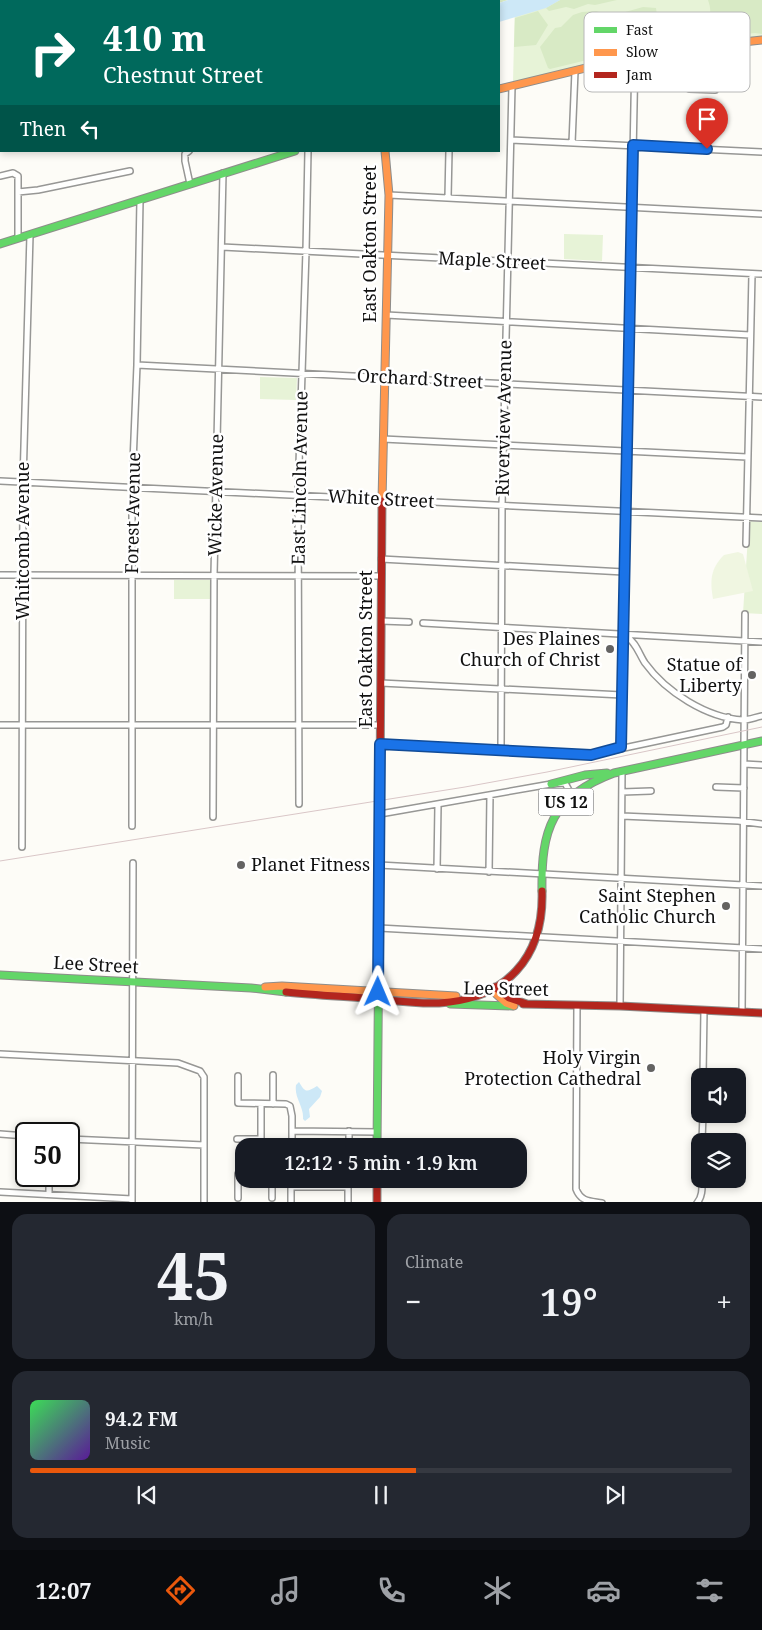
<!DOCTYPE html>
<html lang="en">
<head>
<meta charset="utf-8">
<style>
	body { margin:0; font-family:"Noto Serif",serif; background:#242831; color:#f1f3f6; height:100vh; display:flex; flex-direction:column; font-size:19px; white-space:nowrap }
	* { box-sizing:border-box; margin:0 }
	p { font-size:16px; color:#9ea1a6 }
	.icon { flex:none; width:28px; height:28px; fill:none; stroke:currentColor; stroke-width:2; stroke-linecap:round; stroke-linejoin:round }
	.map { position:relative; height:1202px; overflow:hidden }
	.sheet { display:flex; flex-direction:column; gap:12px; padding:12px; background:#0d0f14; flex:1 }
	.sheet>* { flex:none }
	.top-card { position:absolute; left:0px; top:0px; width:500px; height:152px; box-shadow:0 2px 8px #0003; background:#00695c; color:#fff; overflow:hidden }
	.tools { position:absolute; left:691px; top:1068px; display:grid; gap:10px }
	.tools a { display:grid; place-items:center; width:55px; height:55px; border-radius:10px; background:#171b24; box-shadow:0 2px 8px #0003; font-size:25px }
	.speed { position:absolute; left:15px; top:1122px; display:flex; gap:10px; font-size:25px; font-weight:700; text-align:center }
	.speed>* { display:grid; place-content:center; width:65px; height:65px; border-radius:50%; background:#171b24; box-shadow:0 2px 8px #0003; line-height:1 }
	.speed .limit { border:2px solid #111; border-radius:8px; background:#fff; color:#111 }
	.pin { position:absolute; display:grid; place-items:center; width:42px; height:42px; color:#fff; margin:-51px -21px; border-radius:50% 50% 50% 0; rotate:-45deg; box-shadow:0 0 5px #0007 }
	.pin .icon { rotate:45deg }
	.me { position:absolute; width:55px; margin:-28px; rotate:1deg; stroke-linejoin:round; filter:drop-shadow(0 0 4px #0008) }
	.turn { display:flex; align-items:center; gap:18px; height:105px; padding:0 20px; font-size:22px }
	.turn .icon { width:65px; height:65px; stroke-width:2.5 }
	.turn b { display:block; font-size:35px; line-height:42px }
	.then { display:flex; align-items:center; height:48px; padding:0 20px; background:#0003; gap:10px; font-size:19px }
	.big { font-size:38px; font-weight:600; line-height:1.1 }
	.sheet .card { flex:1; display:flex; flex-direction:column; justify-content:center; gap:8px; min-width:0; padding:0 18px; border-radius:15px; background:#242831 }
	.sheet .dial { align-items:center; gap:0 }
	.dial b { font-size:65px; line-height:1 }
	.song { display:flex; align-items:center; gap:15px }
	.cover { width:60px; height:60px; border-radius:8px; background:linear-gradient(135deg,hsl(130 70% 55%),hsl(270 70% 35%)) }
	.played { height:5px; border-radius:2px; background:linear-gradient(90deg,#ea580c 55%,#363941 55%) }
	.keys { display:flex; justify-content:space-around; direction:ltr }
	.heat { display:flex; justify-content:space-between; align-items:center; font-size:28px; direction:ltr }
	.sheet .tiles { flex:1; display:grid; gap:12px; grid-template-columns:1fr 1fr }
	.card:last-child { grid-column:span 2 }
	.trip { position:absolute; left:235px; top:1138px; width:292px; height:50px; border-radius:15px; background:#171b24; box-shadow:0 2px 8px #0003; font-weight:600; line-height:50px; text-align:center }
	.tab-bar { display:flex; height:80px; justify-content:space-around; align-items:center; background:#090b0e; color:#9ea1a6 }
	.tab-bar .icon { width:35px; height:35px }
	.tab-bar .selected { color:#ea580c }
	.tab-bar b { font-size:22px; color:#f1f3f6 }
	.map>svg:first-child { display:block }
	.green { fill:#e7f3d7 }
	.forest { fill:#d8eac5 }
	.pitch { fill:#f0f6e1 }
	.water { fill:#cde8f7 }
	.lines { fill:none; stroke-linecap:round; stroke-linejoin:round }
	.street-casing { stroke:#979795; stroke-width:8 }
	.fast-casing { stroke:#8e8d8b; stroke-width:9 }
	.slow-casing { stroke:#8e8d8b; stroke-width:9 }
	.jam-casing { stroke:#8e8d8b; stroke-width:9 }
	.street { stroke:#fffffe; stroke-width:5 }
	.fast { stroke:#63d668; stroke-width:7 }
	.slow { stroke:#ff974d; stroke-width:7 }
	.jam { stroke:#b3261e; stroke-width:7 }
	.rail { stroke:#d9c6c7; stroke-width:1 }
	.route-casing { stroke:#114b97; stroke-width:12 }
	.route { stroke:#1a73e8; stroke-width:9 }
	.poi-dot { fill:#646362; stroke:#fff; stroke-width:2 }
	.labels { text-anchor:middle; stroke-width:5; stroke-linejoin:round; paint-order:stroke }
	.shield { fill:#fff; stroke:#585858; stroke-width:1 }
	.shield-label { font-size:16px; font-weight:bold; fill:#111 }
	.street-label { font-size:18px; fill:#111; stroke:#fff }
	.poi-label { font-size:18px; fill:#111; stroke:#fff; text-anchor:end }
	.key { fill:#fff; stroke:#b8b8b8; stroke-width:1 }
	.key-label { font-size:14px; fill:#111 }
</style>
</head>
<body>
<div class="map">
<svg width="762" height="1203" viewBox="0 0 762 1203">
	<rect width="100%" height="100%" fill="#fdfcf7"/>
	<path class="green" d="M515,0H762V36L658,47L513,82Z
		M564,234L603,235L602,261L564,259Z
		M260,377L297,378L296,400L260,399Z
		M749,521L762,522V614L743,613Z
		M174,580H212V599H174Z"/>
	<path class="forest" d="M117,0L1,1L0,95V1Z
		M357,0H508L499,3V1Z
		M560,0H617L595,5L588,4L574,9L566,7L549,11L546,8Z
		M708,0H762V34L755,33L690,40L689,31L693,27L702,26C711,18 712,11 708,0Z
		M643,7L656,8L657,15L674,16L672,42L616,53L550,69L548,68L540,47L555,28L561,27L573,15L582,12L596,11L611,16Z
		M538,11L548,25L536,45L514,47L515,18Z"/>
	<path class="pitch" d="M738,552L743,554L753,591L713,599C710,581 710,569 724,555Z"/>
	<path class="water" d="M117,0H269L277,1H114Z
		M508,0H560L546,8L499,22V3Z
		M299,1082C305,1092 306,1093 317,1086L322,1091L320,1097L309,1109L310,1117L305,1121L303,1119C304,1106 294,1098 296,1085Z"/>
	<g class="lines">
		<defs>
			<path id="street" d="M690,47L689,89L715,90
				M511,140L762,152
				M572,143L575,71
				M189,151L185,154V161L190,184
				M0,176L13,173L18,176V238
				M18,192L38,190L130,171
				M389,195L762,214
				M448,197L449,151
				M222,247L762,274
				M386,315L750,335
				M137,365L762,397
				M383,439L747,457
				M0,481L762,518
				M746,544L752,274
				M381,559L624,572
				M0,575L381,576
				M381,621L409,622
				M423,623L762,642
				M626,636C636,642 639,654 645,663C666,692 707,718 743,720C749,720 756,717 762,716
				M381,683L622,695
				M0,725H380
				M380,744L591,755L723,727L726,725L728,717
				M621,747L635,56
				M501,750L502,506L512,86
				M744,764L762,765
				M716,787L744,788
				M622,792L651,791
				M299,804L298,495L306,251L308,151
				M380,814L551,784L565,783L572,796
				M622,816L738,821L762,824
				M213,817L214,575L223,173
				M132,826V487L137,365L140,200
				M22,847L23,482L30,235
				M379,865L762,886
				M437,869L438,805
				M489,872L490,795
				M379,928L762,949
				M577,1005L576,1189C581,1202 590,1201 602,1203
				M620,1006L622,771
				M742,1012L745,614
				M0,1054L178,1063L200,1071L204,1077V1203
				M238,1076V1103L286,1104L290,1106L292,1116V1146
				M703,1076L704,1010
				M273,1104V1075
				M292,1131L377,1132
				M0,1134L26,1136
				M69,1139L204,1145
				M237,1139H261
				M702,1141L703,1114
				M261,1146V1104
				M349,1146V1131
				M49,1176V1194
				M291,1187H348
				M0,1192L132,1199
				M238,1198V1174H244
				M272,1198V1179
				M132,1203L133,863
				M291,1203V1179
				M348,1203V1179
				M697,1203C703,1196 702,1187 702,1179"/>
			<path id="fast" d="M0,244L295,151
				M551,784L585,775L607,773
				M542,891C541,829 552,796 614,773L762,741
				M0,975L251,988L286,992
				M450,1004L512,1006
				M377,1146L379,929"/>
			<path id="slow" d="M350,0V1
				M499,89L635,56L669,50L762,40
				M382,501L389,195L385,151
				M265,987L282,986L456,996
				M496,994L506,1003L514,1006"/>
			<path id="jam" d="M379,929L382,501
				M495,987L509,998L527,1004
				M286,992C313,995 339,996 366,998C390,1000 414,1004 439,1003C506,999 544,958 542,891
				M523,1004L620,1006L762,1013
				M377,1179V1203"/>
		</defs>
		<use href="#street" class="street-casing"/>
		<use href="#fast" class="fast-casing"/>
		<use href="#slow" class="slow-casing"/>
		<use href="#jam" class="jam-casing"/>
		<use href="#street" class="street"/>
		<use href="#fast" class="fast"/>
		<use href="#slow" class="slow"/>
		<use href="#jam" class="jam"/>
		<path class="rail" d="M0,861L465,787L547,772L762,727"/>
	</g>
	<g class="lines">
		<defs>
			<path id="route" d="M378,992L380,744L591,755L621,747L633,145L707,149"/>
		</defs>
		<use href="#route" class="route-casing"/>
		<use href="#route" class="route"/>
	</g>
	<g class="poi-dot">
		<circle cx="610" cy="649" r="5"/>
		<circle cx="752" cy="675" r="5"/>
		<circle cx="241" cy="865" r="5"/>
		<circle cx="726" cy="906" r="5"/>
		<circle cx="651" cy="1068" r="5"/>
	</g>
	<g class="labels">
		<rect class="shield" x="538.5" y="788.5" width="55" height="27" rx="4"/>
		<g class="shield-label">
			<text x="566" y="808">US 12</text>
		</g>
		<g class="street-label">
			<text transform="translate(370 244) rotate(-90)" y="6">East Oakton Street</text>
			<text transform="translate(492 261) rotate(3)" y="6">Maple Street</text>
			<text transform="translate(420 379) rotate(3)" y="6">Orchard Street</text>
			<text transform="translate(504 418) rotate(-89)" y="6">Riverview Avenue</text>
			<text transform="translate(300 478) rotate(-89)" y="6">East Lincoln Avenue</text>
			<text transform="translate(216 495) rotate(-89)" y="6">Wicke Avenue</text>
			<text transform="translate(381 499) rotate(3)" y="6">White Street</text>
			<text transform="translate(133 513) rotate(-89)" y="6">Forest Avenue</text>
			<text transform="translate(23 541) rotate(-90)" y="6">Whitcomb Avenue</text>
			<text transform="translate(366 649) rotate(-90)" y="6">East Oakton Street</text>
			<text transform="translate(96 965) rotate(3)" y="6">Lee Street</text>
			<text transform="translate(506 989) rotate(1)" y="6">Lee Street</text>
		</g>
		<g class="poi-label">
			<text x="600" y="645">Des Plaines<tspan x="600" dy="21">Church of Christ</tspan></text>
			<text x="742" y="671">Statue of<tspan x="742" dy="21">Liberty</tspan></text>
			<text x="251" y="871" text-anchor="start">Planet Fitness</text>
			<text x="716" y="902">Saint Stephen<tspan x="716" dy="21">Catholic Church</tspan></text>
			<text x="641" y="1064">Holy Virgin<tspan x="641" dy="21">Protection Cathedral</tspan></text>
		</g>
	</g>
	<rect x="584" y="12" width="166" height="80" rx="8" class="key"/>
	<rect x="594" y="27" width="23" height="6" fill="#63d668"/>
	<rect x="594" y="49" width="23" height="7" fill="#ff974d"/>
	<rect x="594" y="72" width="23" height="6" fill="#b3261e"/>
	<g class="key-label">
		<text x="626" y="35">Fast</text>
		<text x="626" y="57">Slow</text>
		<text x="626" y="80">Jam</text>
	</g>
</svg>
<div class="tools">
<a><svg class="icon" aria-label="sound" viewBox="0 0 24 24"><path d="M4 9h4l5-4v14l-5-4H4zM17 9q2 3 0 6"/></svg></a>
<a><svg class="icon" aria-label="layers" viewBox="0 0 24 24"><path d="M12 4l9 5-9 5-9-5zM3 14l9 5 9-5"/></svg></a>
</div>
<div class="speed"><div class="limit">50</div></div>
<div class="pin" style="left:707px;top:149px;background:#d93025"><svg class="icon" aria-label="arrive" viewBox="0 0 24 24"><path d="M6 21V4h12l-3 4 3 4H6"/></svg></div>
<svg class="me" style="left:378px;top:992px" viewBox="-20 -20 40 40"><path d="M0-17L14 15 0 8-14 15z" fill="#1a73e8" stroke="#fff" stroke-width="4"/></svg>
<div class="trip">12:12 · 5 min · 1.9 km</div>
<div class="top-card">
<div class="turn"><svg class="icon" aria-label="right" viewBox="0 0 24 24"><path d="M7 20v-9h11M14 6l5 5-5 5"/></svg><div><b>410 m</b>Chestnut Street</div></div>
<div class="then">Then<svg class="icon" aria-label="left" viewBox="0 0 24 24"><path d="M17 20v-9H6M10 6l-5 5 5 5"/></svg></div>
</div>
</div>
<section class="sheet">
<div class="tiles">
<div class="card dial"><b>45</b><p>km/h</p></div>
<div class="card"><p>Climate</p>
<div class="heat"><a>−</a><b class="big">19°</b><a>+</a></div>
</div>
<div class="card">
<div class="song"><i class="cover"></i><div><b>94.2 FM</b><p>Music</p></div></div>
<div class="played"></div>
<div class="keys"><svg class="icon" aria-label="previous" viewBox="0 0 24 24"><path d="M18 5L8 12l10 7zM5 5v14"/></svg><svg class="icon" aria-label="pause" viewBox="0 0 24 24"><path d="M8 5v14M16 5v14"/></svg><svg class="icon" aria-label="next" viewBox="0 0 24 24"><path d="M6 5l10 7-10 7zM19 5v14"/></svg></div>
</div>
</div>
</section>
<nav class="tab-bar">
<b>12:07</b>
<svg class="icon selected" aria-label="directions" viewBox="0 0 24 24"><path d="M12 3l9 9-9 9-9-9zM9 14v-3h6M13 9l2 2-2 2"/></svg>
<svg class="icon" aria-label="music" viewBox="0 0 24 24"><path d="M9 18V5l10-2v13"/><circle cx="6" cy="18" r="3"/><circle cx="16" cy="16" r="3"/></svg>
<svg class="icon" aria-label="phone" viewBox="0 0 24 24"><path d="M5 4h4l2 5-3 2q2 4 5 5l2-3 5 2v4C11 20 4 13 5 4z"/></svg>
<svg class="icon" aria-label="climate" viewBox="0 0 24 24"><path d="M12 3v18M4 7l16 10M4 17L20 7"/></svg>
<svg class="icon" aria-label="car" viewBox="0 0 24 24"><path d="M5 17H2v-5l4-1 3-4h7l3 4 3 1v5h-3M9 17h6M6 11h13"/><circle cx="7" cy="17" r="2"/><circle cx="17" cy="17" r="2"/></svg>
<svg class="icon" aria-label="filters" viewBox="0 0 24 24"><path d="M4 7h16M4 17h16"/><circle cx="9" cy="7" r="2"/><circle cx="15" cy="17" r="2"/></svg>
</nav>
</body>
</html>
